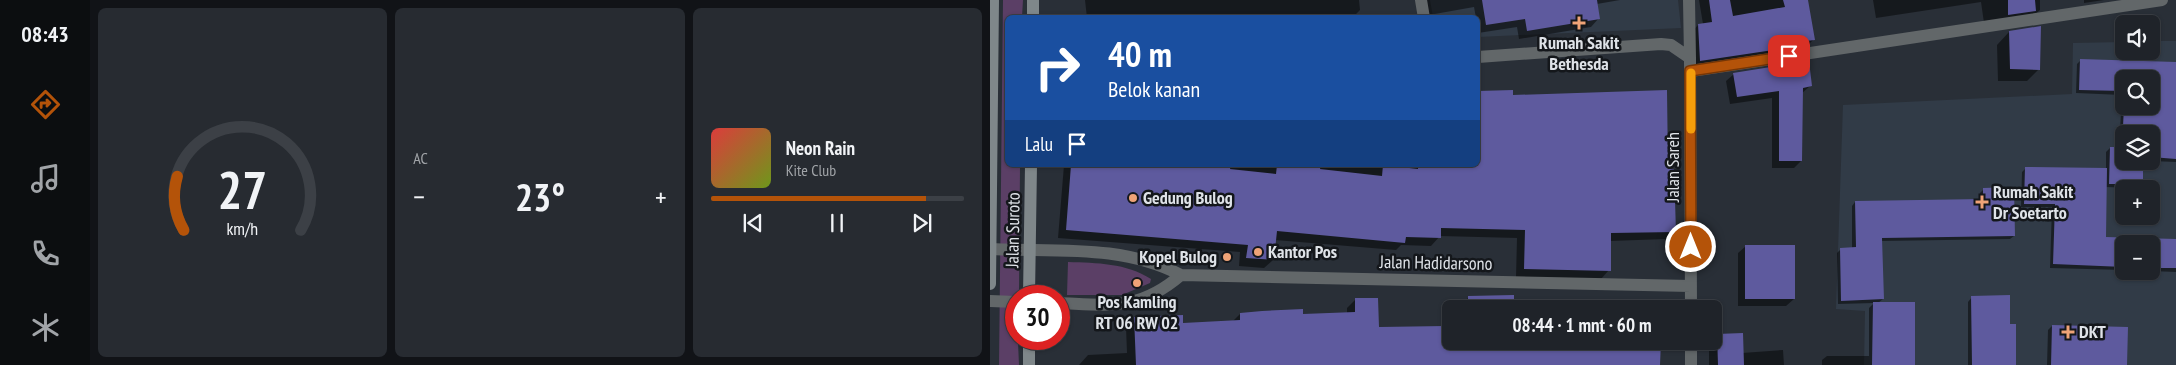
<!DOCTYPE html>
<html lang="id">
<head>
<meta charset="utf-8">
<style>
	body { margin:0; font-family:"PT Sans Narrow",sans-serif; background:#272b31; color:#f1f3f6; height:100vh; display:flex; flex-direction:column; font-size:19px; white-space:nowrap }
	* { box-sizing:border-box; margin:0 }
	p { font-size:16px; color:#a1a4a8 }
	.icon { flex:none; width:28px; height:28px; fill:none; stroke:currentColor; stroke-width:2; stroke-linecap:round; stroke-linejoin:round }
	.map { position:relative; flex:1; overflow:hidden }
	.drawer { display:flex; flex-direction:column; gap:8px; padding:8px; background:#111317; width:900px }
	.drawer>* { flex:none }
	.banner { position:absolute; left:15px; top:15px; width:475px; height:152px; border-radius:8px; box-shadow:0 1px 4px #0004,0 0 0 1px #3c4046; background:#1a4fa0; color:#fff; overflow:hidden }
	.tools { position:absolute; left:1125px; top:15px; display:grid; gap:10px }
	.tools a { display:grid; place-items:center; width:45px; height:45px; border-radius:8px; background:#1f2329; box-shadow:0 1px 4px #0004,0 0 0 1px #3c4046; font-size:25px }
	.speed { position:absolute; left:15px; top:285px; display:flex; gap:10px; font-size:25px; font-weight:700; text-align:center }
	.speed>* { display:grid; place-content:center; width:65px; height:65px; border-radius:50%; background:#1f2329; box-shadow:0 1px 4px #0004,0 0 0 1px #3c4046; line-height:1 }
	.speed .limit { border:8px solid #d22; background:#fff; color:#111 }
	.pin { position:absolute; display:grid; place-items:center; width:42px; height:42px; color:#fff; margin:-21px; border-radius:10px; box-shadow:0 2px 8px #0006 }
	.me { position:absolute; width:55px; margin:-28px; rotate:0deg; stroke-linejoin:round; filter:drop-shadow(0 0 4px #0008) }
	.turn { display:flex; align-items:center; gap:18px; height:105px; padding:0 20px; font-size:22px }
	.turn .icon { width:65px; height:65px; stroke-width:2.5 }
	.turn b { display:block; font-size:35px; line-height:42px }
	.then { display:flex; align-items:center; height:48px; padding:0 20px; background:#0003; gap:10px; font-size:19px }
	.big { font-size:38px; font-weight:800; line-height:1.1 }
	.drawer .tile { flex:1; display:flex; flex-direction:column; justify-content:center; gap:8px; min-width:0; padding:0 18px; border-radius:8px; background:#272b31 }
	.drawer .dial { align-items:center; gap:0 }
	.dial svg { height:130px; overflow:visible; fill:none; stroke:#3c4046; stroke-width:7; stroke-linecap:round; text-anchor:middle }
	.dial text { fill:#f1f3f6; stroke:none }
	.song { display:flex; align-items:center; gap:15px }
	.cover { width:60px; height:60px; border-radius:8px; background:linear-gradient(135deg,hsl(0 70% 55%),hsl(80 70% 35%)) }
	.played { height:5px; border-radius:2px; background:linear-gradient(90deg,#b45309 85%,#3c4046 85%) }
	.keys { display:flex; justify-content:space-around; direction:ltr }
	.heat { display:flex; justify-content:space-between; align-items:center; font-size:28px; direction:ltr }
	.drawer .tiles { flex:1; display:grid; gap:8px; grid-template-columns:repeat(3,1fr) }
	.trip { position:absolute; left:452px; top:300px; width:280px; height:50px; border-radius:8px; background:#1f2329; box-shadow:0 1px 4px #0004,0 0 0 1px #3c4046; font-weight:800; line-height:50px; text-align:center }
	main { display:flex; flex:1; min-height:0 }
	.tabs { display:flex; flex-direction:column; width:90px; justify-content:space-around; align-items:center; background:#0c0e10; color:#a1a4a8 }
	.tabs .icon { width:35px; height:35px }
	.tabs .selected { color:#b45309 }
	.tabs b { font-size:22px; color:#f1f3f6 }
	.map>svg:first-child { display:block }
	.built { fill:#313b47; fill-rule:evenodd }
	.green { fill:#5b3f66 }
	.shadow { fill:#0007; fill-rule:evenodd }
	.building { fill:#5e5a9e }
	.lines { fill:none; stroke-linecap:round; stroke-linejoin:round }
	.lane { stroke:#626769; stroke-width:12 }
	.street { stroke:#626769; stroke-width:12 }
	.secondary { stroke:#7f878a; stroke-width:12 }
	.route-casing { stroke:#753606; stroke-width:12 }
	.route { stroke:#b45309; stroke-width:9 }
	.slow { stroke:#f59e0b; stroke-width:9 }
	.poi-dot { fill:#efa377; stroke:#14171b; stroke-width:2 }
	.labels { text-anchor:middle; stroke-width:5; stroke-linejoin:round; paint-order:stroke }
	.poi-label { font-size:18px; font-weight:bold; fill:#dfe3e8; stroke:#14171b; text-anchor:start }
	.street-label { font-size:18px; fill:#dfe3e8; stroke:#14171b }
</style>
</head>
<body>
<main>
<nav class="tabs">
<b>08:43</b>
<svg class="icon selected" aria-label="directions" viewBox="0 0 24 24"><path d="M12 3l9 9-9 9-9-9zM9 14v-3h6M13 9l2 2-2 2"/></svg>
<svg class="icon" aria-label="music" viewBox="0 0 24 24"><path d="M9 18V5l10-2v13"/><circle cx="6" cy="18" r="3"/><circle cx="16" cy="16" r="3"/></svg>
<svg class="icon" aria-label="phone" viewBox="0 0 24 24"><path d="M5 4h4l2 5-3 2q2 4 5 5l2-3 5 2v4C11 20 4 13 5 4z"/></svg>
<svg class="icon" aria-label="climate" viewBox="0 0 24 24"><path d="M12 3v18M4 7l16 10M4 17L20 7"/></svg>
</nav>
<section class="drawer">
<div class="tiles">
<div class="tile dial"><svg viewBox="0 0 100 80">
<path d="M14 69A42 42 0 1 1 86 69"/>
<path d="M14 69A42 42 0 0 1 10 36" stroke="#b45309"/>
<text x="50" y="56" font-size="32" font-weight="700">27</text>
<text x="50" y="72" font-size="11">km/h</text>
</svg></div>
<div class="tile"><p>AC</p>
<div class="heat"><a>−</a><b class="big">23°</b><a>+</a></div>
</div>
<div class="tile">
<div class="song"><i class="cover"></i><div><b>Neon Rain</b><p>Kite Club</p></div></div>
<div class="played"></div>
<div class="keys"><svg class="icon" aria-label="previous" viewBox="0 0 24 24"><path d="M18 5L8 12l10 7zM5 5v14"/></svg><svg class="icon" aria-label="pause" viewBox="0 0 24 24"><path d="M8 5v14M16 5v14"/></svg><svg class="icon" aria-label="next" viewBox="0 0 24 24"><path d="M6 5l10 7-10 7zM19 5v14"/></svg></div>
</div>
</div>
</section>
<div class="map">
<svg width="1186" height="365" viewBox="0 0 1186 365">
	<rect width="100%" height="100%" fill="#292f37"/>
	<path class="built" d="M440,0H688L691,28L488,37V18L443,17Z
		M1161,41H1186V365H874L875,311L846,309L853,105L1082,94L1083,43L1134,42V51H1161ZM1134,79H1161V106H1134ZM1134,134H1161V161H1134ZM1134,189H1161V216H1134ZM1134,244H1161V271H1134Z"/>
	<path class="green" d="M13,0H33L32,17L18,18V165H30L29,296H26L29,365H9Z
		M78,262C107,263 136,263 161,279L160,283L132,295H77Z"/>
	<path class="shadow" d="M95,0H369L370,10L364,16L356,18H97Z
		M436,0H630L607,4L609,18L601,27L529,39L527,27L488,33V18H486L484,7L439,15Z
		M709,0H817L824,39L815,48L702,69L700,34L708,25L713,24Z
		M883,0H1050V10L1042,17L994,23L991,2L886,18Z
		M1094,0H1114L1094,3Z
		M1019,32L1049,69L1037,81H1008L1007,45Z
		M1091,60L1186,63V162L1161,161V134H1134V161L1151,184L1148,188L1115,187V238L1186,241V272L1161,271V244H1134V270L1060,268L1062,207H1031L1032,172L1035,169H1116V152L1120,148H1129L1132,95L1086,93L1087,64ZM1134,79H1161V106H1134Z
		M744,74L820,86L811,94V161L804,168H782V98L740,104L736,81Z
		M521,91V96L677,171L684,231L676,239L620,241L619,270L611,279L526,277L527,238L450,236L441,246L411,245L406,250L285,240L283,260L274,268L249,266L250,252L68,238L74,165H488V92Z
		M994,189L1024,236L1020,239L891,241L893,299L888,303L923,365H832V360L837,356H879V308L884,303L848,304L847,253L851,249H862V206L865,202L990,201V193Z
		M756,246L804,299L796,306H748V253Z
		M479,297L523,309H470V306Z
		M982,297L1019,325L1025,365H978V302Z
		M365,300L388,329L452,327L456,324H461V341L668,365H89L98,355L137,353L136,327L145,318L192,324L242,322L250,314H357V308Z
		M634,302L670,309H627Z
		M1062,326L1135,365H1057L1058,330Z
		M727,335L752,353L793,350L794,365H719V344L724,341Z"/>
	<path class="building" d="M492,0H607L610,19L537,31L535,19L496,25Z
		M719,0H740L743,16L795,7L793,0H818L825,40L816,41L817,45L710,61L708,24L722,22Z
		M1018,0H1045L1046,11L1018,15Z
		M1051,26L1050,70L1020,69L1019,31Z
		M1090,59L1186,62V159L1161,157V134H1134V161H1153V184H1119L1120,147H1132L1134,106H1161V79H1134V91L1089,90Z
		M819,61L822,86L813,88L812,161H789V91L747,97L743,73Z
		M523,90V95L677,90L678,169H684L686,232L621,233V271L534,269L535,230L451,228V238L416,237L415,243L287,231L284,260L256,258L258,245L76,230L81,165H241L240,169L286,174L287,165H331L330,169L392,176L393,165L428,169V165H488V91Z
		M1035,167L1117,168L1116,237L1186,239V268H1161V244H1134V267L1063,264L1065,204H1034Z
		M1024,187L1025,236L892,238L894,299L851,301L850,248L866,247L865,201L993,199V188Z
		M755,245H805V299H755Z
		M524,295V309H478V296Z
		M1020,295V324H1026V365H982L981,296Z
		M365,298H388L389,327L455,326V322H461V341H671L670,365H146L144,317L193,315V323L250,320V313L272,311L313,309V314L365,312Z
		M633,300L671,301V309H633Z
		M883,302H925V365H882Z
		M1062,325L1138,327L1137,365H1061Z
		M753,333L754,365H728L727,334Z"/>
	<g class="lines">
		<path class="lane" d="M701,71L1172,0"/>
		<path class="street" d="M431,0L434,18
			M699,0L700,58
			M488,57L671,44L681,45L700,58L701,309
			M1,249C65,252 132,244 191,275L701,286
			M0,301L26,302
			M69,303C120,305 149,311 191,275
			M701,365V341"/>
		<path class="secondary" d="M43,18V0
			M0,284L3,0
			M39,296L41,165
			M39,365V339"/>
	</g>
	<g class="lines">
		<defs>
			<path id="route" d="M701,247L700,71L799,56"/>
		</defs>
		<use href="#route" class="route-casing"/>
		<use href="#route" class="route"/>
		<path class="slow" d="M701,73V129"/>
	</g>
	<g class="poi-dot">
		<path d="M586.5 15.5h5v5h5v5h-5v5h-5v-5h-5v-5h5z"/>
		<circle cx="143" cy="198" r="5"/>
		<path d="M989.5 194.5h5v5h5v5h-5v5h-5v-5h-5v-5h5z"/>
		<circle cx="268" cy="252" r="5"/>
		<circle cx="237" cy="257" r="5"/>
		<circle cx="147" cy="283" r="5"/>
		<path d="M1075.5 324.5h5v5h5v5h-5v5h-5v-5h-5v-5h5z"/>
	</g>
	<g class="labels">
		<g class="poi-label">
			<text x="589" y="49" text-anchor="middle">Rumah Sakit<tspan x="589" dy="21">Bethesda</tspan></text>
			<text x="1003" y="198">Rumah Sakit<tspan x="1003" dy="21">Dr Soetarto</tspan></text>
			<text x="153" y="204">Gedung Bulog</text>
			<text x="278" y="258">Kantor Pos</text>
			<text x="227" y="263" text-anchor="end">Kopel Bulog</text>
			<text x="147" y="308" text-anchor="middle">Pos Kamling<tspan x="147" dy="21">RT 06 RW 02</tspan></text>
			<text x="1089" y="338">DKT</text>
		</g>
		<g class="street-label">
			<text transform="translate(683 167) rotate(-90)" y="6">Jalan Sareh</text>
			<text transform="translate(23 230) rotate(-89)" y="6">Jalan Suroto</text>
			<text transform="translate(446 263) rotate(1)" y="6">Jalan Hadidarsono</text>
		</g>
	</g>
</svg>
<div class="tools">
<a><svg class="icon" aria-label="sound" viewBox="0 0 24 24"><path d="M4 9h4l5-4v14l-5-4H4zM17 9q2 3 0 6"/></svg></a>
<a><svg class="icon" aria-label="search" viewBox="0 0 24 24"><circle cx="10" cy="10" r="6"/><path d="M15 15l6 6"/></svg></a>
<a><svg class="icon" aria-label="layers" viewBox="0 0 24 24"><path d="M12 4l9 5-9 5-9-5zM3 14l9 5 9-5"/></svg></a>
<a>+</a>
<a>−</a>
</div>
<div class="speed"><div class="limit">30</div></div>
<div class="pin" style="left:799px;top:56px;background:#d93025"><svg class="icon" aria-label="arrive" viewBox="0 0 24 24"><path d="M6 21V4h12l-3 4 3 4H6"/></svg></div>
<svg class="me" style="left:701px;top:247px" viewBox="-20 -20 40 40"><circle r="17" fill="#b45309" stroke="#fff" stroke-width="3"/><path d="M0-11L8 9 0 5-8 9z" fill="#fff"/></svg>
<div class="trip">08:44 · 1 mnt · 60 m</div>
<div class="banner">
<div class="turn"><svg class="icon" aria-label="right" viewBox="0 0 24 24"><path d="M7 20v-9h11M14 6l5 5-5 5"/></svg><div><b>40 m</b>Belok kanan</div></div>
<div class="then">Lalu<svg class="icon" aria-label="arrive" viewBox="0 0 24 24"><path d="M6 21V4h12l-3 4 3 4H6"/></svg></div>
</div>
</div>
</main>
</body>
</html>
